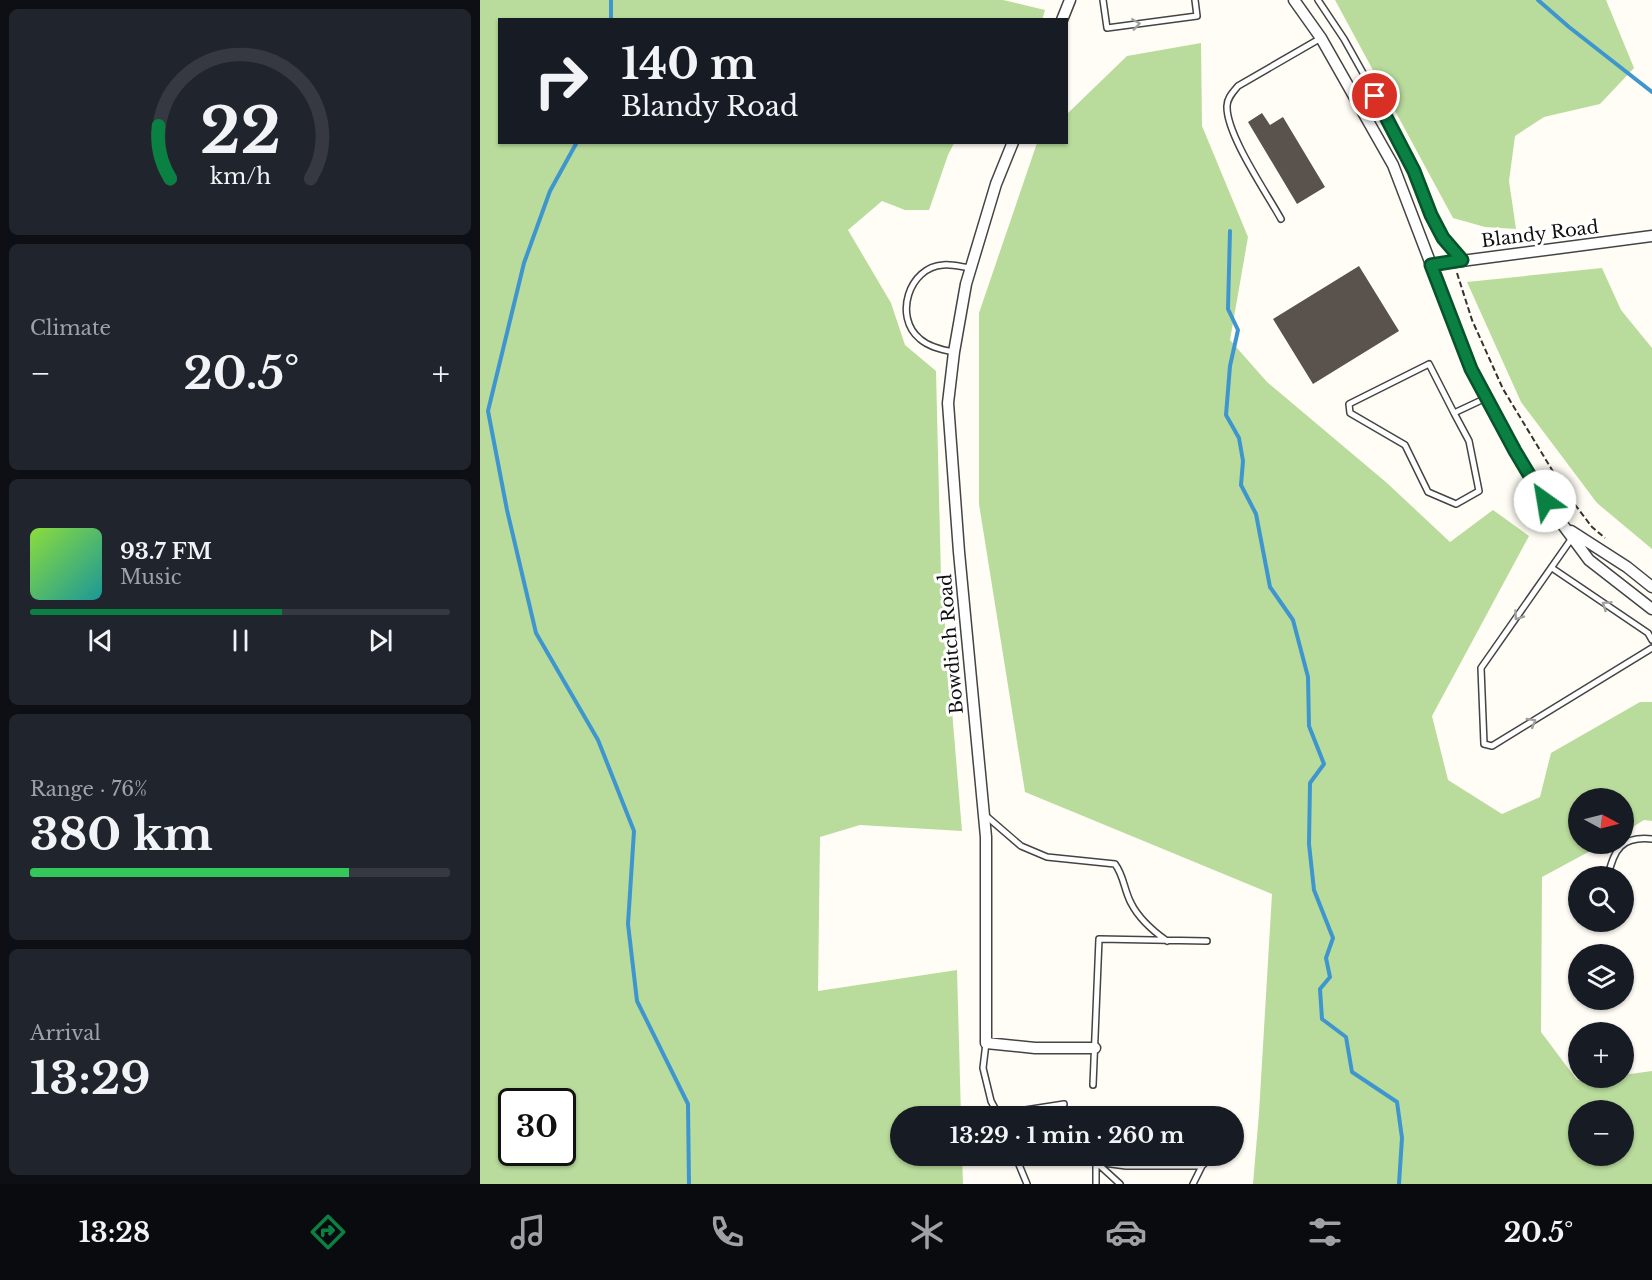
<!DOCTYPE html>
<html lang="en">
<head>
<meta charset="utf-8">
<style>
	body { margin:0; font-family:"Libre Baskerville",serif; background:#20242c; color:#f1f3f6; height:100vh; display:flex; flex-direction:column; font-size:22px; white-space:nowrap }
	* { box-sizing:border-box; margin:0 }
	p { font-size:20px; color:#9ea1a6 }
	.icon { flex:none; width:33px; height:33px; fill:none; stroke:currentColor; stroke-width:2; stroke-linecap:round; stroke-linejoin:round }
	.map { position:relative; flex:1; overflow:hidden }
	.sheet { display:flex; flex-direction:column; gap:9px; padding:9px; background:#0d0f14; width:480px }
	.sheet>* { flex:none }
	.guide { position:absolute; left:18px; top:18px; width:570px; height:126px; border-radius:0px; box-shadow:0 2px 4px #0004; background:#171b24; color:#f1f3f6; overflow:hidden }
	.needle { width:39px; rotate:97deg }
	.tools { position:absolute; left:1088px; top:788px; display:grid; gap:12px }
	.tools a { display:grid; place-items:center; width:66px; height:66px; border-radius:50%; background:#171b24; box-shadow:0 2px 4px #0004; font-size:30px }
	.speed { position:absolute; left:18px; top:1088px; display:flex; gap:12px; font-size:30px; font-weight:700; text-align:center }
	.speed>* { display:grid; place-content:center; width:78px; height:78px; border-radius:50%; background:#171b24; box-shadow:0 2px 4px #0004; line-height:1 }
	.speed .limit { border:3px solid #111; border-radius:9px; background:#fff; color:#111 }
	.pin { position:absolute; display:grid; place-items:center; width:51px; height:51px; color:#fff; margin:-26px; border:3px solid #fff; border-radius:50%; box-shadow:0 2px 6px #0007 }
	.me { position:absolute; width:66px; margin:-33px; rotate:328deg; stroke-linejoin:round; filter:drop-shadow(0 0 4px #0008) }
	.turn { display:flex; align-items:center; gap:21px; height:126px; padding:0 24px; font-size:27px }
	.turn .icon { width:78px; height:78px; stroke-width:2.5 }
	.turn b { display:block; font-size:42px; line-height:51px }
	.big { font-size:45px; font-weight:800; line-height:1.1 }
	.sheet .card { flex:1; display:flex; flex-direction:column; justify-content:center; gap:9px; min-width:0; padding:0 21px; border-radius:9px; background:#20242c }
	.sheet .dial { align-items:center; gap:0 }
	.dial svg { height:156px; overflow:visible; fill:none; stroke:#363941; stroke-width:7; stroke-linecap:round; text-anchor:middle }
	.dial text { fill:#f1f3f6; stroke:none }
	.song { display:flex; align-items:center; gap:18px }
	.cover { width:72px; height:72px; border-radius:9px; background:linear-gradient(135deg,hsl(90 70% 55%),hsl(180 70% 35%)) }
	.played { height:6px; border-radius:3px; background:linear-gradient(90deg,#0b8043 60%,#363941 60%) }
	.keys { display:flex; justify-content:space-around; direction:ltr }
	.heat { display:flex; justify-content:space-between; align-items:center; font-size:33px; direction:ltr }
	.charge { height:9px; border-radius:4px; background:linear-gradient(90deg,#34c759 76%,#363941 0) }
	.trip { position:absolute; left:410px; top:1106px; width:354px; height:60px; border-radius:30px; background:#171b24; box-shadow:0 2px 4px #0004; font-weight:800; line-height:60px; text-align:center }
	.menu { display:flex; height:96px; justify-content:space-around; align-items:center; background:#090b0e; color:#9ea1a6 }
	.menu .icon { width:42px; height:42px }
	.menu .active { color:#0b8043 }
	.menu b { font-size:27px; color:#f1f3f6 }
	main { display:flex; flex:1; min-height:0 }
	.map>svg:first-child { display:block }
	.forest { fill:#b9dc9c; fill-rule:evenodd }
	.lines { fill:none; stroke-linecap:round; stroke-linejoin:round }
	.stream { stroke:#3f96cf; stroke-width:4 }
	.building { fill:#5a524d }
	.service-casing { stroke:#444; stroke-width:8 }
	.minor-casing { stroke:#444; stroke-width:13 }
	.path { stroke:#333; stroke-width:2; stroke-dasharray:6 3; stroke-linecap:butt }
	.service { stroke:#fff; stroke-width:5 }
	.minor { stroke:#fff; stroke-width:10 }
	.oneway { stroke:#a0a0a0 }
	.route-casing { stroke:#07532c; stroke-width:15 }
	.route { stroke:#0b8043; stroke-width:10 }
	.labels { text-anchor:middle; stroke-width:6; stroke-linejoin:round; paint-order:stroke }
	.street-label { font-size:18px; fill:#111; stroke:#fff }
</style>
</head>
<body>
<main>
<section class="sheet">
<div class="card dial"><svg viewBox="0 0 100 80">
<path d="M14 69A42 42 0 1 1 86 69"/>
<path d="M14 69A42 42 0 0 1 8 42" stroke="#0b8043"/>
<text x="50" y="56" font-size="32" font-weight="700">22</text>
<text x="50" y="72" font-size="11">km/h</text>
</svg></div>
<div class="card"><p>Climate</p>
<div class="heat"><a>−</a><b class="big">20.5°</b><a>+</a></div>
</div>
<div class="card">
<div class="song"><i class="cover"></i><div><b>93.7 FM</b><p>Music</p></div></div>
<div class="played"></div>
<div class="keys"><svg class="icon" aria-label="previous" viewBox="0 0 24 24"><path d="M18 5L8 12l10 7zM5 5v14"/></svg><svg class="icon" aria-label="pause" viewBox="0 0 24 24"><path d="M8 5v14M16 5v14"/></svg><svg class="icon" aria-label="next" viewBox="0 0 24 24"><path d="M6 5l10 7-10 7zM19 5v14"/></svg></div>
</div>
<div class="card"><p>Range · 76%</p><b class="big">380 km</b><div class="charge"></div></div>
<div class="card"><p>Arrival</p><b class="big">13:29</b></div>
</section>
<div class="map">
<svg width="1172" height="1184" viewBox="0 0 1172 1184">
	<rect width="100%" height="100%" fill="#fffdf5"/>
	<path class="forest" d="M0,0H523L565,10L562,20H20V142L474,143L468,155L449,210H425L402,201L368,230L411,303L425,345L456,371L461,578L482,831L380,825L340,837L338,991L477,970L481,1116H420V1155H482L483,1184H0ZM32,1101H82V1152H32Z
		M855,0H1126L1154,68L1120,104L1064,117L1035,136L1029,181L1036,229L1005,227L973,218Z
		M721,43L722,126L768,237L750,340L787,382L907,483L970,542L1013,510L1049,536L952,716L968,780L1022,814L1060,797L1071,753L1160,702H1172V821L1164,820L1143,833V798H1098V843H1125L1062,877L1061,1032L1097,1080L1143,1077V1075L1172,1071V1184H773L779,1113L792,894L545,792L499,504V313L557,143L586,142L587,114L647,56ZM1098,1110H1143V1155H1098Z
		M1122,268L1141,310L1172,348V549L1117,503L1041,402L987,282Z"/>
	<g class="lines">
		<path class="stream" d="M1058,0L1089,27L1172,92
			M131,20V0
			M97,142L70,191L44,263L8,411L27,510L56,633L118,740L154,831L148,924L157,1001L208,1104L209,1184
			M750,231L748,309L758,330L750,366L746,415L759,438L763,461L761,485L776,514L790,587L813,620L828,677L829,726L844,764L830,783L829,844L834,890L853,938L846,958L850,977L840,989L842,1019L866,1037L872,1072L917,1102L922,1138L919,1184"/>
	</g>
	<path class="building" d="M782,113L790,125L803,117L845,187L817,204L768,122Z
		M879,266L919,331L833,384L793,319Z"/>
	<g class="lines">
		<defs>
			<path id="service" d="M623,0L627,28L717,16L715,0
				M838,0L864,39L906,114L934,171L951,215L963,238L982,260
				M801,219C786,192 746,134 747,106C747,98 753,92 758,86L841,38
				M474,352C462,350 449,347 440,339C413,317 429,267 463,265C472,264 482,267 491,268
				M974,413L989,441L999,491L976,504L948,492L925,445L870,413L869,404L949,364L974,413L1006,398
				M1092,538L1001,668L1004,744L1012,746L1172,648
				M1072,568L1168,633L1172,640
				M505,815L541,846L567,857L635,864C644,876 644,890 651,903C659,919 673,931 687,941
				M1128,876C1134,849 1142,836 1172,839
				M506,1043L503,1068L511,1101L519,1116
				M613,1085L619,939L727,941
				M516,1111H539L584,1104
				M535,1155L547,1184
				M617,1163L640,1184
				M616,1184V1162L646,1166H722L733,1155
				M713,1184L722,1166"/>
			<path id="minor" d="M814,0L841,38L913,165L991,369L1035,451L1065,501L1109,560L1172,609
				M582,20L590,0
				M533,142L516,184L486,284L474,352L468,403L479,552L506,837V1043L555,1048H615
				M951,265L1172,236
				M1091,531L1147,567L1172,587"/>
		</defs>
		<use href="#service" class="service-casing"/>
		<use href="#minor" class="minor-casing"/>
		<path class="path" d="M977,273L992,320L1023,389L1086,493L1112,527L1125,538"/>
		<use href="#service" class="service"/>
		<use href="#minor" class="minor"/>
	</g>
	<defs><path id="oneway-chevron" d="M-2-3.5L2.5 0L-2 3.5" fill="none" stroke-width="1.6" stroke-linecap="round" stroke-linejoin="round" transform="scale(1.5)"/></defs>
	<g class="oneway">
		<use href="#oneway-chevron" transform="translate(656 24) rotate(-8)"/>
		<use href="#oneway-chevron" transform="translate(1126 605) rotate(-146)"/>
		<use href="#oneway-chevron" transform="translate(1038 616) rotate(125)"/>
		<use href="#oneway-chevron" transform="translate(1052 722) rotate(-31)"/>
	</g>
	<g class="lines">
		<defs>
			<path id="route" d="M895,96L934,171L951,215L963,238L982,260L951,265L991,369L1035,451L1065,501"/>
		</defs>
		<use href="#route" class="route-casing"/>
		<use href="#route" class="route"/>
	</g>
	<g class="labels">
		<g class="street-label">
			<text transform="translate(1060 234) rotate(-7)" y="6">Blandy Road</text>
			<text transform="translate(471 644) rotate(-95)" y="6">Bowditch Road</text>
		</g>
	</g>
</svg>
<div class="tools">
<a><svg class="needle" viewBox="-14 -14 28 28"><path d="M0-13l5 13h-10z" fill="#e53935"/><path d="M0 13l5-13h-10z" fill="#9ea1a6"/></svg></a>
<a><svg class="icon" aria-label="search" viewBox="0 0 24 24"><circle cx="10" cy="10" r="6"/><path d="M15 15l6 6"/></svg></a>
<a><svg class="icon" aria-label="layers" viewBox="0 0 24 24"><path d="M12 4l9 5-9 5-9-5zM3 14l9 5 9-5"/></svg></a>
<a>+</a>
<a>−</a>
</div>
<div class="speed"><div class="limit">30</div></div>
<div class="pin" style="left:895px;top:96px;background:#d93025"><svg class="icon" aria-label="arrive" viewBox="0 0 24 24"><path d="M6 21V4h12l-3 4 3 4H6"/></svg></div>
<svg class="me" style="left:1065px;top:501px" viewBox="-20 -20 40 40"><circle r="19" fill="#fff"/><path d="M0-13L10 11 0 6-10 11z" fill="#0b8043"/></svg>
<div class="trip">13:29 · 1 min · 260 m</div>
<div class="guide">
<div class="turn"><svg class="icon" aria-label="right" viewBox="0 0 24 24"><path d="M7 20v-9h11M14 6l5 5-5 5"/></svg><div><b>140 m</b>Blandy Road</div></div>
</div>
</div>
</main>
<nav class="menu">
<b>13:28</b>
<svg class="icon active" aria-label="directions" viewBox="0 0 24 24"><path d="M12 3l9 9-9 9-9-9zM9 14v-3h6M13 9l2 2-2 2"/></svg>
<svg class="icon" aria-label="music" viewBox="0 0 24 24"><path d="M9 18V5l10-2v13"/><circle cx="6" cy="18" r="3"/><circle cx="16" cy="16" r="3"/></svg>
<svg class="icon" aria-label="phone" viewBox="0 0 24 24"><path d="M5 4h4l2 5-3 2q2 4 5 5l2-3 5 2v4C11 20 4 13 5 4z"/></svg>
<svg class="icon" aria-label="climate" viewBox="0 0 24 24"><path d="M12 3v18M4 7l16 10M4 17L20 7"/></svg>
<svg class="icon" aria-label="car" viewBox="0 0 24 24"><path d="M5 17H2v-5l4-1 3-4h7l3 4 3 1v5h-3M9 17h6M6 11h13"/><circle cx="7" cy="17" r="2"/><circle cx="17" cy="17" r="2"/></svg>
<svg class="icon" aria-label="filters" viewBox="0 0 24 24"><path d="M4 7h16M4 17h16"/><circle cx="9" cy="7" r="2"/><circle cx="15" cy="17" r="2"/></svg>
<b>20.5°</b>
</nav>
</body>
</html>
